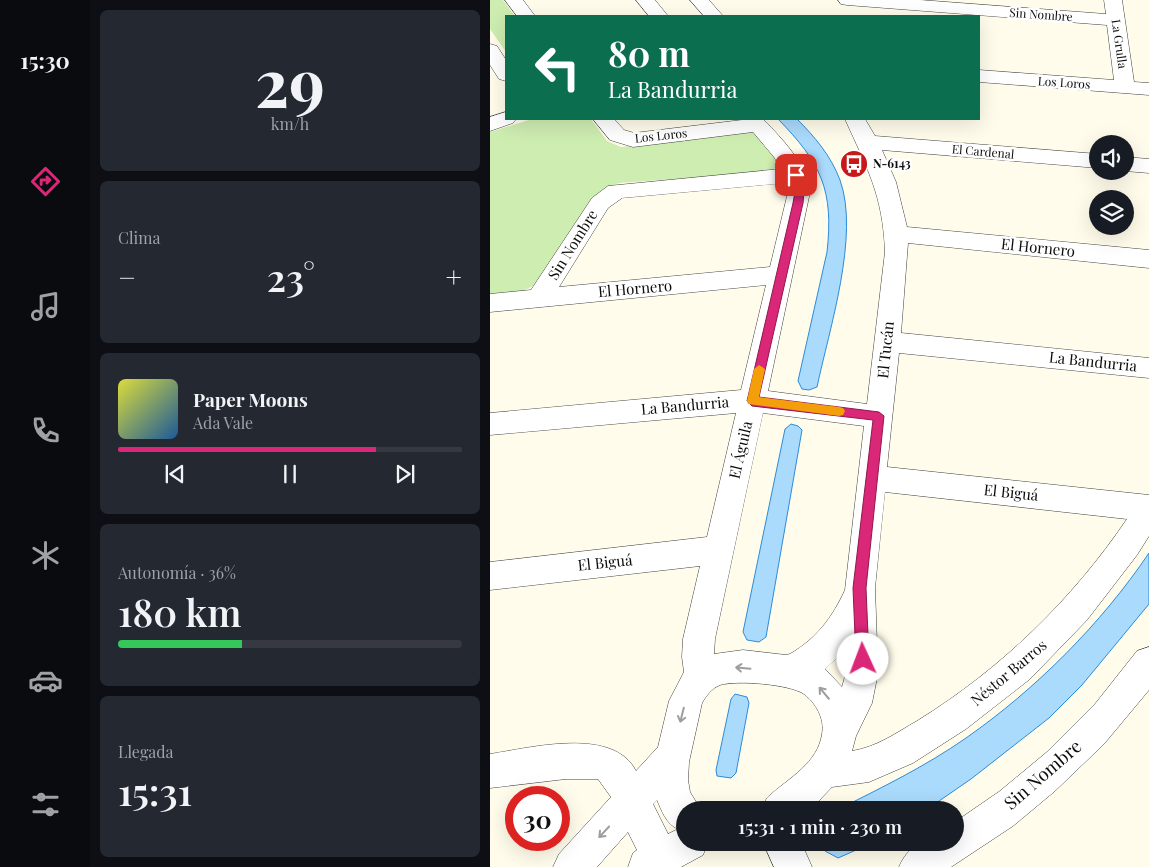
<!DOCTYPE html>
<html lang="es">
<head>
<meta charset="utf-8">
<style>
	body { margin:0; font-family:"Playfair Display",serif; background:#242831; color:#f1f3f6; height:100vh; display:flex; flex-direction:column; font-size:19px; white-space:nowrap }
	* { box-sizing:border-box; margin:0 }
	p { font-size:16px; color:#9ea1a6 }
	.icon { flex:none; width:28px; height:28px; fill:none; stroke:currentColor; stroke-width:2; stroke-linecap:round; stroke-linejoin:round }
	.map { position:relative; flex:1; overflow:hidden }
	.drawer { display:flex; flex-direction:column; gap:10px; padding:10px; background:#0d0f14; width:400px }
	.drawer>* { flex:none }
	.top-card { position:absolute; left:15px; top:15px; width:475px; height:105px; border-radius:0px; box-shadow:0 5px 20px #0002; background:#0b6e4f; color:#fff; overflow:hidden }
	.tools { position:absolute; left:599px; top:135px; display:grid; gap:10px }
	.tools a { display:grid; place-items:center; width:45px; height:45px; border-radius:50%; background:#171b24; box-shadow:0 5px 20px #0002; font-size:25px }
	.speed { position:absolute; left:15px; top:786px; display:flex; gap:10px; font-size:25px; font-weight:700; text-align:center }
	.speed>* { display:grid; place-content:center; width:65px; height:65px; border-radius:50%; background:#171b24; box-shadow:0 5px 20px #0002; line-height:1 }
	.speed .limit { border:8px solid #d22; background:#fff; color:#111 }
	.pin { position:absolute; display:grid; place-items:center; width:42px; height:42px; color:#fff; margin:-21px; border-radius:10px; box-shadow:0 2px 8px #0006 }
	.me { position:absolute; width:55px; margin:-28px; rotate:358deg; stroke-linejoin:round; filter:drop-shadow(0 0 4px #0008) }
	.turn { display:flex; align-items:center; gap:18px; height:105px; padding:0 20px; font-size:22px }
	.turn .icon { width:65px; height:65px; stroke-width:2.5 }
	.turn b { display:block; font-size:35px; line-height:42px }
	.big { font-size:38px; font-weight:600; line-height:1.1 }
	.drawer .widget { flex:1; display:flex; flex-direction:column; justify-content:center; gap:8px; min-width:0; padding:0 18px; border-radius:8px; background:#242831 }
	.drawer .dial { align-items:center; gap:0 }
	.dial b { font-size:65px; line-height:1 }
	.song { display:flex; align-items:center; gap:15px }
	.cover { width:60px; height:60px; border-radius:8px; background:linear-gradient(135deg,hsl(60 70% 55%),hsl(210 70% 35%)) }
	.played { height:5px; border-radius:2px; background:linear-gradient(90deg,#db2777 75%,#363941 75%) }
	.keys { display:flex; justify-content:space-around; direction:ltr }
	.heat { display:flex; justify-content:space-between; align-items:center; font-size:28px; direction:ltr }
	.charge { height:8px; border-radius:4px; background:linear-gradient(90deg,#34c759 36%,#363941 0) }
	.trip { position:absolute; left:186px; top:801px; width:288px; height:50px; border-radius:25px; background:#171b24; box-shadow:0 5px 20px #0002; font-weight:600; line-height:50px; text-align:center }
	main { display:flex; flex:1; min-height:0 }
	.dock { display:flex; flex-direction:column; width:90px; justify-content:space-around; align-items:center; background:#090b0e; color:#9ea1a6 }
	.dock .icon { width:35px; height:35px }
	.dock .current { color:#db2777 }
	.dock b { font-size:22px; color:#f1f3f6 }
	.map>svg:first-child { display:block }
	.green { fill:#ceedb1 }
	.water { fill:#aadafc; stroke:#2b8cd9 }
	.lines { fill:none; stroke-linecap:round; stroke-linejoin:round }
	.minor-casing { stroke:#3f3f3f; stroke-width:1 }
	.minor { fill:#fff; fill-rule:evenodd }
	.oneway { stroke:#9e9e9e }
	.route { fill:#db2777; stroke:#8e194d }
	.slow { fill:#f59e0b }
	.labels { text-anchor:middle; stroke-width:5; stroke-linejoin:round; paint-order:stroke }
	.far-street-label { font-size:12px; fill:#0c0c0c; stroke:#fff }
	.far-poi-label { font-size:12px; font-weight:bold; fill:#0c0c0c; stroke:#fff; text-anchor:start }
	.street-label { font-size:15px; fill:#0c0c0c; stroke:#fff }
	.near-street-label { font-size:18px; fill:#0c0c0c; stroke:#fff }
</style>
</head>
<body>
<main>
<nav class="dock">
<b>15:30</b>
<svg class="icon current" aria-label="directions" viewBox="0 0 24 24"><path d="M12 3l9 9-9 9-9-9zM9 14v-3h6M13 9l2 2-2 2"/></svg>
<svg class="icon" aria-label="music" viewBox="0 0 24 24"><path d="M9 18V5l10-2v13"/><circle cx="6" cy="18" r="3"/><circle cx="16" cy="16" r="3"/></svg>
<svg class="icon" aria-label="phone" viewBox="0 0 24 24"><path d="M5 4h4l2 5-3 2q2 4 5 5l2-3 5 2v4C11 20 4 13 5 4z"/></svg>
<svg class="icon" aria-label="climate" viewBox="0 0 24 24"><path d="M12 3v18M4 7l16 10M4 17L20 7"/></svg>
<svg class="icon" aria-label="car" viewBox="0 0 24 24"><path d="M5 17H2v-5l4-1 3-4h7l3 4 3 1v5h-3M9 17h6M6 11h13"/><circle cx="7" cy="17" r="2"/><circle cx="17" cy="17" r="2"/></svg>
<svg class="icon" aria-label="filters" viewBox="0 0 24 24"><path d="M4 7h16M4 17h16"/><circle cx="9" cy="7" r="2"/><circle cx="15" cy="17" r="2"/></svg>
</nav>
<section class="drawer">
<div class="widget dial"><b>29</b><p>km/h</p></div>
<div class="widget"><p>Clima</p>
<div class="heat"><a>−</a><b class="big">23°</b><a>+</a></div>
</div>
<div class="widget">
<div class="song"><i class="cover"></i><div><b>Paper Moons</b><p>Ada Vale</p></div></div>
<div class="played"></div>
<div class="keys"><svg class="icon" aria-label="previous" viewBox="0 0 24 24"><path d="M18 5L8 12l10 7zM5 5v14"/></svg><svg class="icon" aria-label="pause" viewBox="0 0 24 24"><path d="M8 5v14M16 5v14"/></svg><svg class="icon" aria-label="next" viewBox="0 0 24 24"><path d="M6 5l10 7-10 7zM19 5v14"/></svg></div>
</div>
<div class="widget"><p>Autonomía · 36%</p><b class="big">180 km</b><div class="charge"></div></div>
<div class="widget"><p>Llegada</p><b class="big">15:31</b></div>
</section>
<div class="map">
<svg width="659" height="867" viewBox="0 0 659 867">
	<rect width="100%" height="100%" fill="#fffceb"/>
	<path class="green" d="M0,0H13L25,16H16V52L0,29Z
		M42,119H101L117,141L131,147L261,132L265,134L288,162C287,168 283,170 277,172L129,183L115,188L105,197L47,284L31,292L0,295V132Z"/>
	<path class="water" d="M288,119H307C325,137 341,156 350,180C370,235 339,330 327,387L319,390L312,389L308,381L337,252C344,190 331,163 288,119Z
		M301,424L308,426L312,430L276,637L269,642L257,640L253,632L295,429Z
		M659,553V604L592,685L559,718L481,779L436,810H347C391,788 436,766 476,738C546,689 611,624 659,553Z
		M245,694L257,697L259,703L246,773L241,778L227,776L226,770L241,699Z
		M331,843H382L348,858L335,851Z"/>
	<g class="lines">
		<defs>
			<path id="minor" d="M15,0H33L45,16H27Z
				M146,0H165L178,16H159Z
				M200,0H219L233,16H214Z
				M348,0H430L616,14L614,0H632L644,82L659,83V95L489,82V70L624,80L617,25L357,5L351,4Z
				M0,44L7,46L16,60V81L9,79L0,65Z
				M16,112V119H26L23,123L0,131V117Z
				M103,119H124L134,130L144,133L252,120V119H273C295,142 314,161 320,192L278,391L377,404L395,252C393,195 377,168 355,119H375L385,136L608,154V168L392,150L406,182L417,227L659,250V268L418,243L411,333L659,358V378L409,353L397,467L659,495V536L647,555L597,620L540,679L476,729L423,763L379,782L342,787L320,810H272C274,806 275,799 279,796C299,778 328,763 332,734C335,719 326,703 314,694C299,684 247,680 230,685C222,688 216,696 212,703L199,762L198,780L200,792L211,810H195V842H218L213,855L191,867H138L143,853L147,850L138,832L107,867H63L69,854L121,797L108,779H76L0,788V754C40,748 123,726 146,771L168,747L179,701L194,672L192,657L193,639L210,566L0,590V562L217,537L246,413L0,435V413L251,390L276,285L0,312V294L41,290L102,198L118,186L291,169L284,157L263,132L143,147L120,140ZM296,183L298,192L280,267L69,287L118,208L132,198ZM273,413L374,426L355,590C342,618 327,638 300,654L296,655L253,650L224,654L225,639ZM395,492L637,519C582,600 511,669 427,721C406,733 387,747 362,751L366,736L382,703L388,673L385,588ZM355,651L356,673L352,687L335,669ZM167,800C172,811 176,824 188,829L178,834L163,804Z
				M635,157L659,159V173L635,171Z
				M659,647V690L614,744L565,791L523,826L461,867H409C421,839 439,842 465,842V822L510,791L557,752L605,704L647,651Z
				M273,842H311L322,867H284Z"/>
		</defs>
		<use href="#minor" class="minor-casing"/>
		<use href="#minor" class="minor"/>
	</g>
	<defs><path id="oneway-shaft" d="M-6 0H5M1.5-3L5.5 0L1.5 3" fill="none" stroke-width="1.6" stroke-linecap="round" stroke-linejoin="round" transform="scale(1.25)"/></defs>
	<g class="oneway">
		<use href="#oneway-shaft" transform="translate(253 668) rotate(-175)"/>
		<use href="#oneway-shaft" transform="translate(334 693) rotate(-130)"/>
		<use href="#oneway-shaft" transform="translate(192 715) rotate(104)"/>
		<use href="#oneway-shaft" transform="translate(114 832) rotate(133)"/>
	</g>
	<path class="route" d="M306,172L310,175L314,192L313,203L269,397L389,412L394,416L376,588L379,659L377,664L373,666L368,664L366,659L363,588L383,420L262,406L257,401L303,203L305,192L301,175Z"/>
	<path class="slow" d="M269,365L275,369L269,397L349,407L353,408L355,411L353,415L349,416L258,404L257,401L264,369Z"/>
	<defs>
		<symbol id="bus-disc" viewBox="-11 -11 22 22"><circle r="9.5" fill="#c7181a" stroke="#fff"/><path d="M-5-6H5V4H4V6H2V4H-2V6H-4V4H-5ZM-3.5-4V0h7V-4ZM-3.5 1.2v1.5H-2V1.2ZM2 1.2v1.5H3.5V1.2Z" fill="#fff"/></symbol>
	</defs>
	<g fill-rule="evenodd">
		<use href="#bus-disc" x="348" y="148" width="32" height="32"/>
	</g>
	<g class="labels">
		<g class="far-street-label">
			<text transform="translate(551 15) rotate(4)" y="4">Sin Nombre</text>
			<text transform="translate(629 44) rotate(82)" y="4">La Grulla</text>
			<text transform="translate(574 83) rotate(4)" y="4">Los Loros</text>
			<text transform="translate(171 136) rotate(-6)" y="4">Los Loros</text>
			<text transform="translate(493 152) rotate(5)" y="4">El Cardenal</text>
		</g>
		<g class="far-poi-label">
			<text x="383" y="168">N-6143</text>
		</g>
		<g class="street-label">
			<text transform="translate(83 245) rotate(-58)" y="5">Sin Nombre</text>
			<text transform="translate(548 248) rotate(6)" y="5">El Hornero</text>
			<text transform="translate(145 289) rotate(-5)" y="5">El Hornero</text>
			<text transform="translate(396 350) rotate(-84)" y="5">El Tucán</text>
			<text transform="translate(603 362) rotate(6)" y="5">La Bandurria</text>
			<text transform="translate(195 406) rotate(-5)" y="5">La Bandurria</text>
			<text transform="translate(251 450) rotate(-77)" y="5">El Águila</text>
			<text transform="translate(521 493) rotate(6)" y="5">El Biguá</text>
			<text transform="translate(115 563) rotate(-6)" y="5">El Biguá</text>
			<text transform="translate(519 673) rotate(-40)" y="5">Néstor Barros</text>
		</g>
		<g class="near-street-label">
			<text transform="translate(553 775) rotate(-41)" y="6">Sin Nombre</text>
		</g>
	</g>
</svg>
<div class="tools">
<a><svg class="icon" aria-label="sound" viewBox="0 0 24 24"><path d="M4 9h4l5-4v14l-5-4H4zM17 9q2 3 0 6"/></svg></a>
<a><svg class="icon" aria-label="layers" viewBox="0 0 24 24"><path d="M12 4l9 5-9 5-9-5zM3 14l9 5 9-5"/></svg></a>
</div>
<div class="speed"><div class="limit">30</div></div>
<div class="pin" style="left:306px;top:175px;background:#d93025"><svg class="icon" aria-label="arrive" viewBox="0 0 24 24"><path d="M6 21V4h12l-3 4 3 4H6"/></svg></div>
<svg class="me" style="left:373px;top:659px" viewBox="-20 -20 40 40"><circle r="19" fill="#fff"/><path d="M0-13L10 11 0 6-10 11z" fill="#db2777"/></svg>
<div class="trip">15:31 · 1 min · 230 m</div>
<div class="top-card">
<div class="turn"><svg class="icon" aria-label="left" viewBox="0 0 24 24"><path d="M17 20v-9H6M10 6l-5 5 5 5"/></svg><div><b>80 m</b>La Bandurria</div></div>
</div>
</div>
</main>
</body>
</html>
